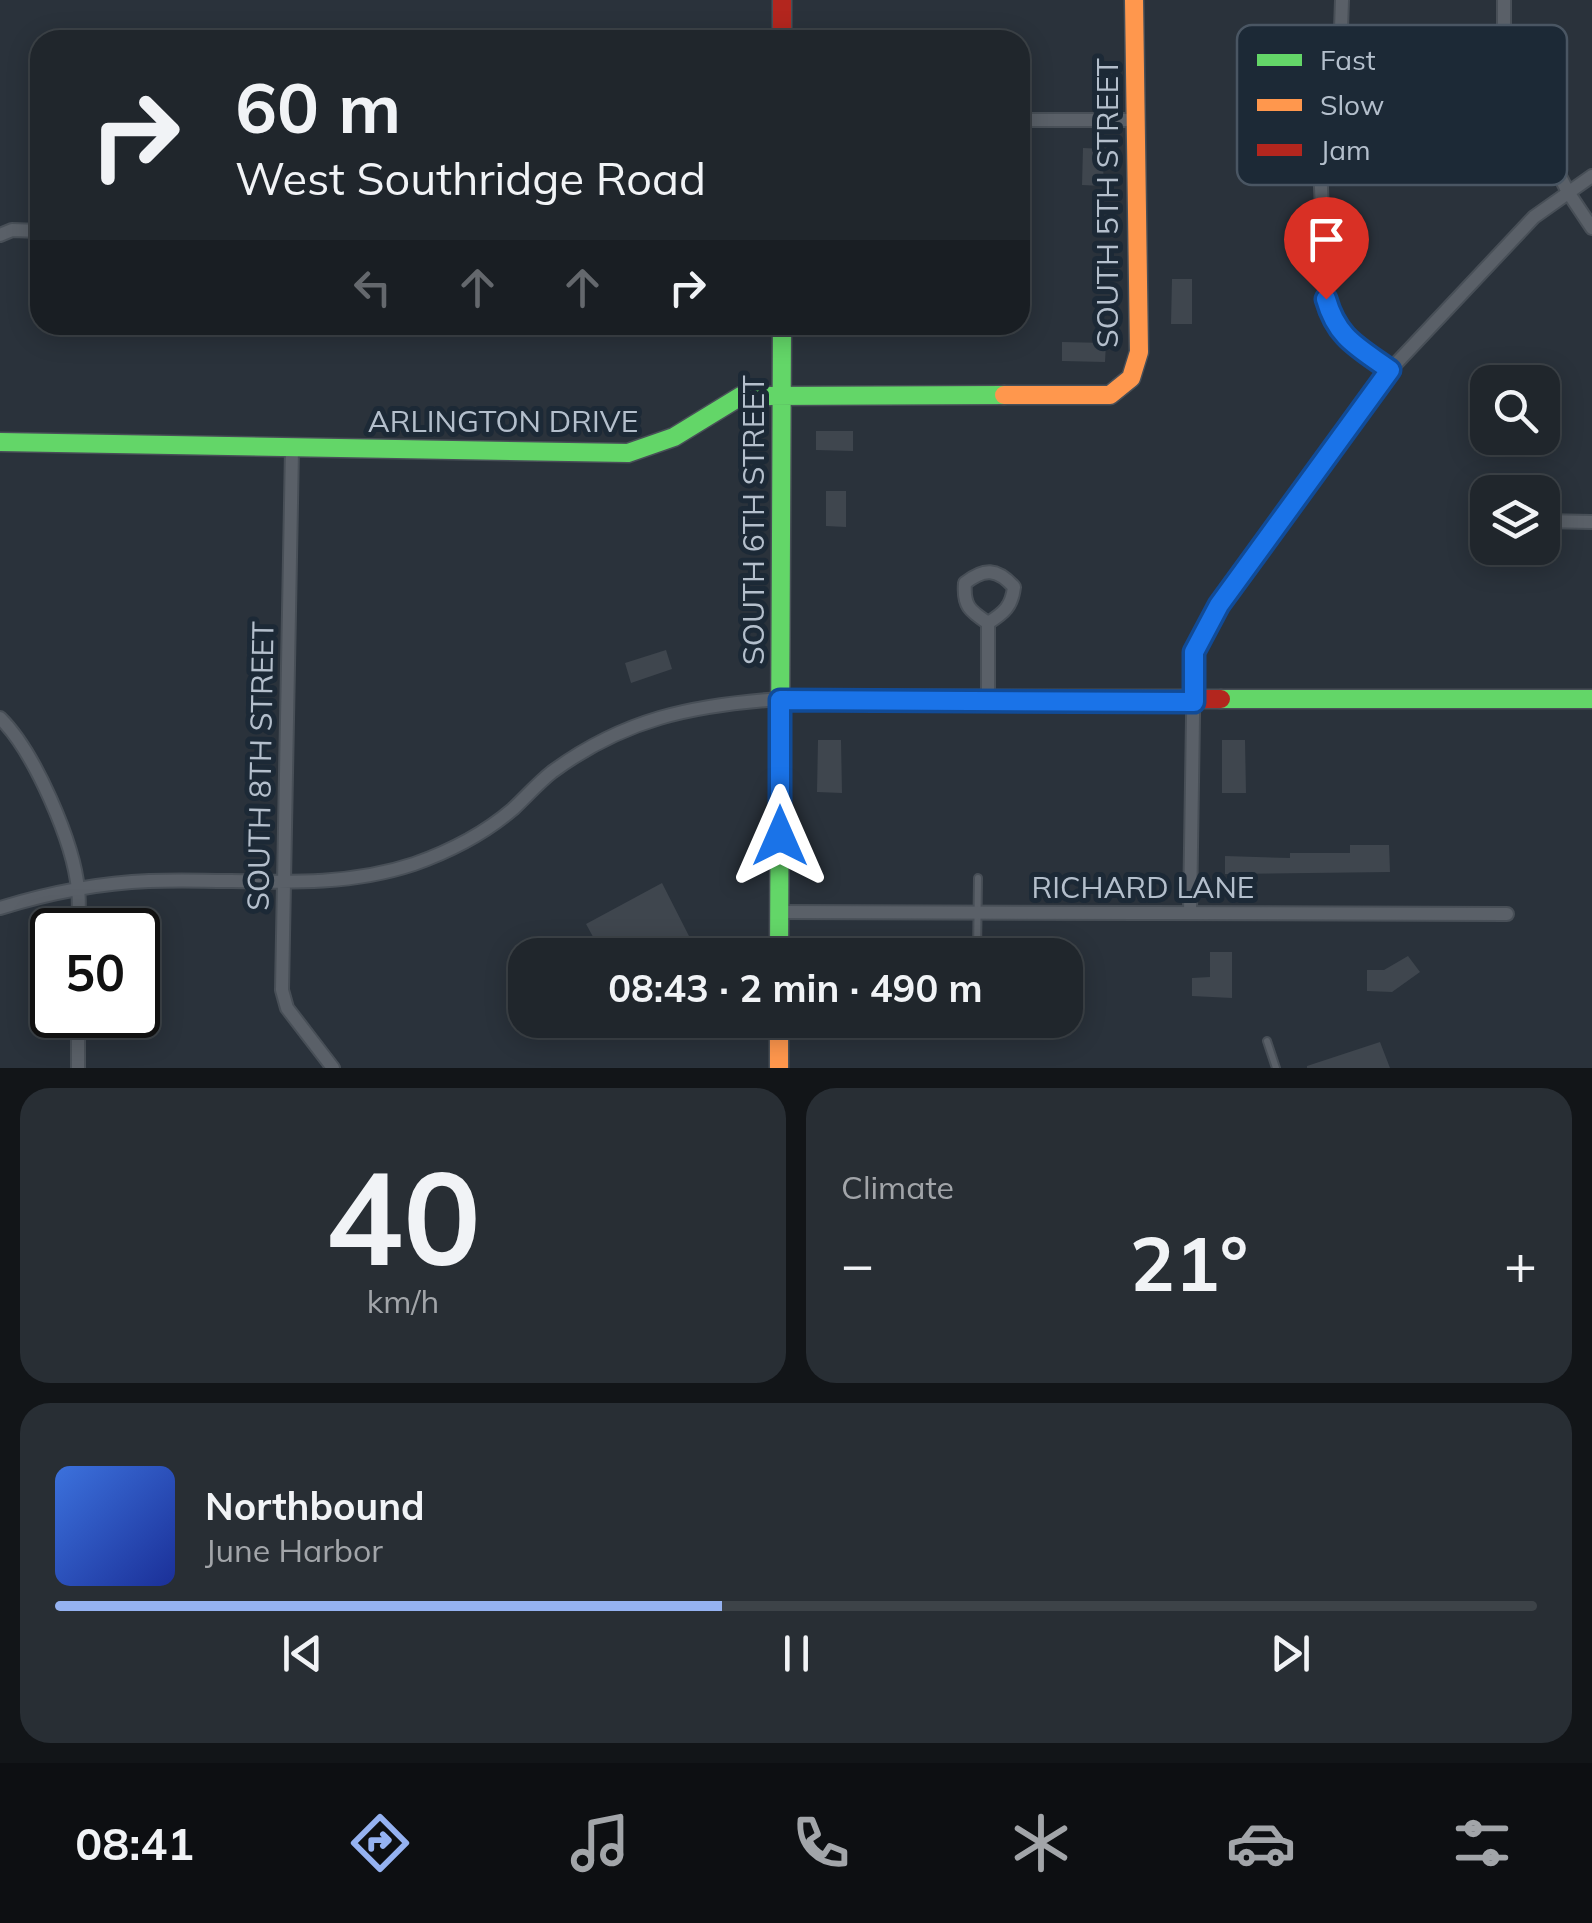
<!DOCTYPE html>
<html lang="en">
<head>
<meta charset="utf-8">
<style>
	body { margin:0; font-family:Mulish,sans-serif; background:#282e34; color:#f1f3f6; height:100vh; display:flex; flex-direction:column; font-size:38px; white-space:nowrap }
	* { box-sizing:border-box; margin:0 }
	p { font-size:32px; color:#a2a5a9 }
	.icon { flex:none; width:55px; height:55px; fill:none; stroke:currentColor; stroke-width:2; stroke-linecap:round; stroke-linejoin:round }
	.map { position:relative; height:1068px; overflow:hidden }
	.drawer { display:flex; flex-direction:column; gap:20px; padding:20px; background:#121518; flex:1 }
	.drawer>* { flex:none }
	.guide { position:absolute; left:30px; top:30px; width:1000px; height:305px; border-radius:30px; box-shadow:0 5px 25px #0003,0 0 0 2px #3d4348; background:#20262c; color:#f1f3f6; overflow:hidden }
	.controls { position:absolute; left:1470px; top:365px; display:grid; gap:20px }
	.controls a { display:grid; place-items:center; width:90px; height:90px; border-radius:20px; background:#20262c; box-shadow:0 5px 25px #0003,0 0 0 2px #3d4348; font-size:50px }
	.speed { position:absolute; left:30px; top:908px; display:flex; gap:20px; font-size:50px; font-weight:700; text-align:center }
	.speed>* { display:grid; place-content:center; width:130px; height:130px; border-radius:50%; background:#20262c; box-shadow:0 5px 25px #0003,0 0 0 2px #3d4348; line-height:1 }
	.speed .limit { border:5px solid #111; border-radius:15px; background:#fff; color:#111 }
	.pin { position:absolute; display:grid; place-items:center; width:85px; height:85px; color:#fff; margin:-102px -42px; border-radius:50% 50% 50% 0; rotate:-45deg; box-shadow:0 0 10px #0007 }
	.pin .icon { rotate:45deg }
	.me { position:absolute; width:110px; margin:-55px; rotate:0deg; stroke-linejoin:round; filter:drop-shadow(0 0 8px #0008) }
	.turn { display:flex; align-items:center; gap:35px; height:210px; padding:0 40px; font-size:45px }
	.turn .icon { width:130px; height:130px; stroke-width:2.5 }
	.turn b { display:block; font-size:70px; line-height:85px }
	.lanes { display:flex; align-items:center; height:95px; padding:0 40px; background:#0003; justify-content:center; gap:50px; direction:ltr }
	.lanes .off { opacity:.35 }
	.big { font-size:75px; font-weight:700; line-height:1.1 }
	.drawer .widget { flex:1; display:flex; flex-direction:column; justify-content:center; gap:15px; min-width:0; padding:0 35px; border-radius:30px; background:#282e34 }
	.drawer .dial { align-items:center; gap:0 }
	.dial b { font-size:130px; line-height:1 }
	.song { display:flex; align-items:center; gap:30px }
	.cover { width:120px; height:120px; border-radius:15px; background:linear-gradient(135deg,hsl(220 70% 55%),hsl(230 70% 35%)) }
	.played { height:10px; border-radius:5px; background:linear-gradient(90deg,#95b2f1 45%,#3d4348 45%) }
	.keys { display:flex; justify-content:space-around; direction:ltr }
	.heat { display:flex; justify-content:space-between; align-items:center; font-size:55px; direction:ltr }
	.drawer .tiles { flex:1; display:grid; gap:20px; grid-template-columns:1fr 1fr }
	.widget:last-child { grid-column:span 2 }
	.trip { position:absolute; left:508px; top:938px; width:575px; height:100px; border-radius:30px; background:#20262c; box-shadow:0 5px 25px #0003,0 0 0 2px #3d4348; font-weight:700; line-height:100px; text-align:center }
	.menu { display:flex; height:160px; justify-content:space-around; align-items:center; background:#0d0f12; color:#a2a5a9 }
	.menu .icon { width:70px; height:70px }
	.menu .selected { color:#95b2f1 }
	.menu b { font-size:45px; color:#f1f3f6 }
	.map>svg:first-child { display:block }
	.building { fill:#3f464e }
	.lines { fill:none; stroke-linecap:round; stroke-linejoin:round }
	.lane-casing { stroke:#484f57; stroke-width:10 }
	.street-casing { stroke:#484f57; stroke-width:16 }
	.fast-casing { stroke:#484f57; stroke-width:21 }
	.slow-casing { stroke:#484f57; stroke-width:21 }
	.jam-casing { stroke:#484f57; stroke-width:21 }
	.lane { stroke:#5a6068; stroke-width:6 }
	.street { stroke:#5a6068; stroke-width:12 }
	.fast { stroke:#63d668; stroke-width:18 }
	.slow { stroke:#ff974d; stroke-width:18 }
	.jam { stroke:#b3261e; stroke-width:18 }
	.route-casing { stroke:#114b97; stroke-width:25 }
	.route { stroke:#1a73e8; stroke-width:18 }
	.labels { text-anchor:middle; stroke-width:10; stroke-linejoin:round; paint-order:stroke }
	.street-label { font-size:30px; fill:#b4bfcc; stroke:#1c2936 }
	.key { fill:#1c2936; stroke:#4a5663; stroke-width:2.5 }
	.key-label { font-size:28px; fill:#b4bfcc }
</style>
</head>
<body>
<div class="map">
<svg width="1592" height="1068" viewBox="0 0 1592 1068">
	<rect width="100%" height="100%" fill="#2a323b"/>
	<path class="building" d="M1083,148L1104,149L1103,186L1082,185Z
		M1172,279H1192V324H1171Z
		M1062,342L1106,343L1105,362L1062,361Z
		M816,431H853V451L816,450Z
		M826,491H846V527L826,526Z
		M666,650L672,669L631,683L625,663Z
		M818,740H841L842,793L817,792Z
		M1222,740H1245L1246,793H1222Z
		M1350,845H1389L1390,872L1225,874V856L1290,858V853H1350Z
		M662,883L690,938L661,955H603L586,924Z
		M1210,952H1232V998L1192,996V978L1210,977Z
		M1408,956L1420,972L1392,992L1367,991V970H1384Z
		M1380,1042L1390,1068H1307V1066Z"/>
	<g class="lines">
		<defs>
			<path id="lane" d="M977,955L978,878
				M1267,1041L1276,1068"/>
			<path id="street" d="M1342,0L1339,86L1319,143L1326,299C1337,339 1358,347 1390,370
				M1504,0V47L1510,79L1568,192L1592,228
				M1020,120H1135
				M0,235L12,230L40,231
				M292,449L282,990L287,1008L333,1068
				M1542,521L1592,522
				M988,700V623C1004,613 1012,606 1014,587C997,568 984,568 965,583C963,606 970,611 988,623
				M0,718C34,751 74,843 78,890C80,903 78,917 78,930
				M0,908C49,893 98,883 149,881C238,877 327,893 414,864C448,852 485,833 513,809C526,797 538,783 552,772C624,719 692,705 780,699
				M779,912L1507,914
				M1190,913L1194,652L1219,605L1390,370L1534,217L1592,176
				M78,1068V1015"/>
			<path id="fast" d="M0,442L628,453L674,437L741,396L1004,395
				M1221,699H1592
				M779,955L782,325"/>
			<path id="slow" d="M1004,395H1110L1131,378L1139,352L1134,0
				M779,1020V1068"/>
			<path id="jam" d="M782,0V40
				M780,699H1221"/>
		</defs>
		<use href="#lane" class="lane-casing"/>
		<use href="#street" class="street-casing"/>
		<use href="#fast" class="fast-casing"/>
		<use href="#slow" class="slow-casing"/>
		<use href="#jam" class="jam-casing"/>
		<use href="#lane" class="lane"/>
		<use href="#street" class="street"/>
		<use href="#fast" class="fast"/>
		<use href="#slow" class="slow"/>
		<use href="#jam" class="jam"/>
	</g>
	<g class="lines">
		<defs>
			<path id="route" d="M780,836V700L1194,702V652L1219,605L1390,370C1358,347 1337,338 1326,299"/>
		</defs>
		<use href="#route" class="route-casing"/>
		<use href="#route" class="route"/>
	</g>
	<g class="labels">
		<g class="street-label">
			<text transform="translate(1108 203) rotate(-90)" y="10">SOUTH 5TH STREET</text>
			<text x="503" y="432">ARLINGTON DRIVE</text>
			<text transform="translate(754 520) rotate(-90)" y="10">SOUTH 6TH STREET</text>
			<text transform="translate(261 766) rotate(-89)" y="10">SOUTH 8TH STREET</text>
			<text x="1143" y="898">RICHARD LANE</text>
		</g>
	</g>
	<rect x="1237" y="25" width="330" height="160" rx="15" class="key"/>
	<rect x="1257" y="54" width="45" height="12" fill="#63d668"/>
	<rect x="1257" y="99" width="45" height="12" fill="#ff974d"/>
	<rect x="1257" y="144" width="45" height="12" fill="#b3261e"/>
	<g class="key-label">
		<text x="1320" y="70">Fast</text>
		<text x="1320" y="115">Slow</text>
		<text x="1320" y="160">Jam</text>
	</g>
</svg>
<div class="controls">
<a><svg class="icon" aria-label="search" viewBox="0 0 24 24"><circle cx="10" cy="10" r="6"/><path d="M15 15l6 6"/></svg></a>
<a><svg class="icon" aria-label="layers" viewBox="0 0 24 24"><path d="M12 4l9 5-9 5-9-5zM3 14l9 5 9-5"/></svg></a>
</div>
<div class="speed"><div class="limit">50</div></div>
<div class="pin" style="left:1326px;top:299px;background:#d93025"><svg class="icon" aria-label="arrive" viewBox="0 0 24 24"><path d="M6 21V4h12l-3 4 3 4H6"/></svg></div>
<svg class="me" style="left:780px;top:836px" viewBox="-20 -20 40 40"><path d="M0-17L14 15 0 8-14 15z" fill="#1a73e8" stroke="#fff" stroke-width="4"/></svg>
<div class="trip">08:43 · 2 min · 490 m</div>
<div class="guide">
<div class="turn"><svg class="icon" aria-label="right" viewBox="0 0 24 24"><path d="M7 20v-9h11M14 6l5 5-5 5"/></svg><div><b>60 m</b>West Southridge Road</div></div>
<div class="lanes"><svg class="icon off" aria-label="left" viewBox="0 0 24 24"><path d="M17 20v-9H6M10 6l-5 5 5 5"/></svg><svg class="icon off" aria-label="ahead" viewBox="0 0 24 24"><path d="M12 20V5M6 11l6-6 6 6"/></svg><svg class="icon off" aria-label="ahead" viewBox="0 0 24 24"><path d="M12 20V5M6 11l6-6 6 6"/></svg><svg class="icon" aria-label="right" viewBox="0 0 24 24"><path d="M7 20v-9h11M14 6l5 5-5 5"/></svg></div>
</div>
</div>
<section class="drawer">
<div class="tiles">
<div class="widget dial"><b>40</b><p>km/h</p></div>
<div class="widget"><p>Climate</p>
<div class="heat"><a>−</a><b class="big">21°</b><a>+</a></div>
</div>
<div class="widget">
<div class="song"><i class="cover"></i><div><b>Northbound</b><p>June Harbor</p></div></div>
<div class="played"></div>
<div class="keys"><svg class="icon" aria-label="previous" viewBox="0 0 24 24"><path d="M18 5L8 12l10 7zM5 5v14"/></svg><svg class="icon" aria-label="pause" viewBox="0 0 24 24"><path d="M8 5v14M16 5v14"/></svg><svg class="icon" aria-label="next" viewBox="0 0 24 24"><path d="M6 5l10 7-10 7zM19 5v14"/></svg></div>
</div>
</div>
</section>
<nav class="menu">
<b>08:41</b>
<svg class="icon selected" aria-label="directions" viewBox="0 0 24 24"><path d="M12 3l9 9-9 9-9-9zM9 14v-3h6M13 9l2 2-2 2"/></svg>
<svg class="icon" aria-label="music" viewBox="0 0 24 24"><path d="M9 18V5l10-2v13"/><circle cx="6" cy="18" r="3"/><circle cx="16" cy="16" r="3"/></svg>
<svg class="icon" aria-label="phone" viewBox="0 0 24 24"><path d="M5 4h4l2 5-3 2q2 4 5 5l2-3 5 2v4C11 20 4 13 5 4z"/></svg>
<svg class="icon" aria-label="climate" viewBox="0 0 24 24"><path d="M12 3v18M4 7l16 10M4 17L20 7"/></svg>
<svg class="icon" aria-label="car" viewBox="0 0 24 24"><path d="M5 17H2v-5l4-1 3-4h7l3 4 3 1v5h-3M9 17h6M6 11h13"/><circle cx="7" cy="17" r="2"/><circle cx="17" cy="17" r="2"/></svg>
<svg class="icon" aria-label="filters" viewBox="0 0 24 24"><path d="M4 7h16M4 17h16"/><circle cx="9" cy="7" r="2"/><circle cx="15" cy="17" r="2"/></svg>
</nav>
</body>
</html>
